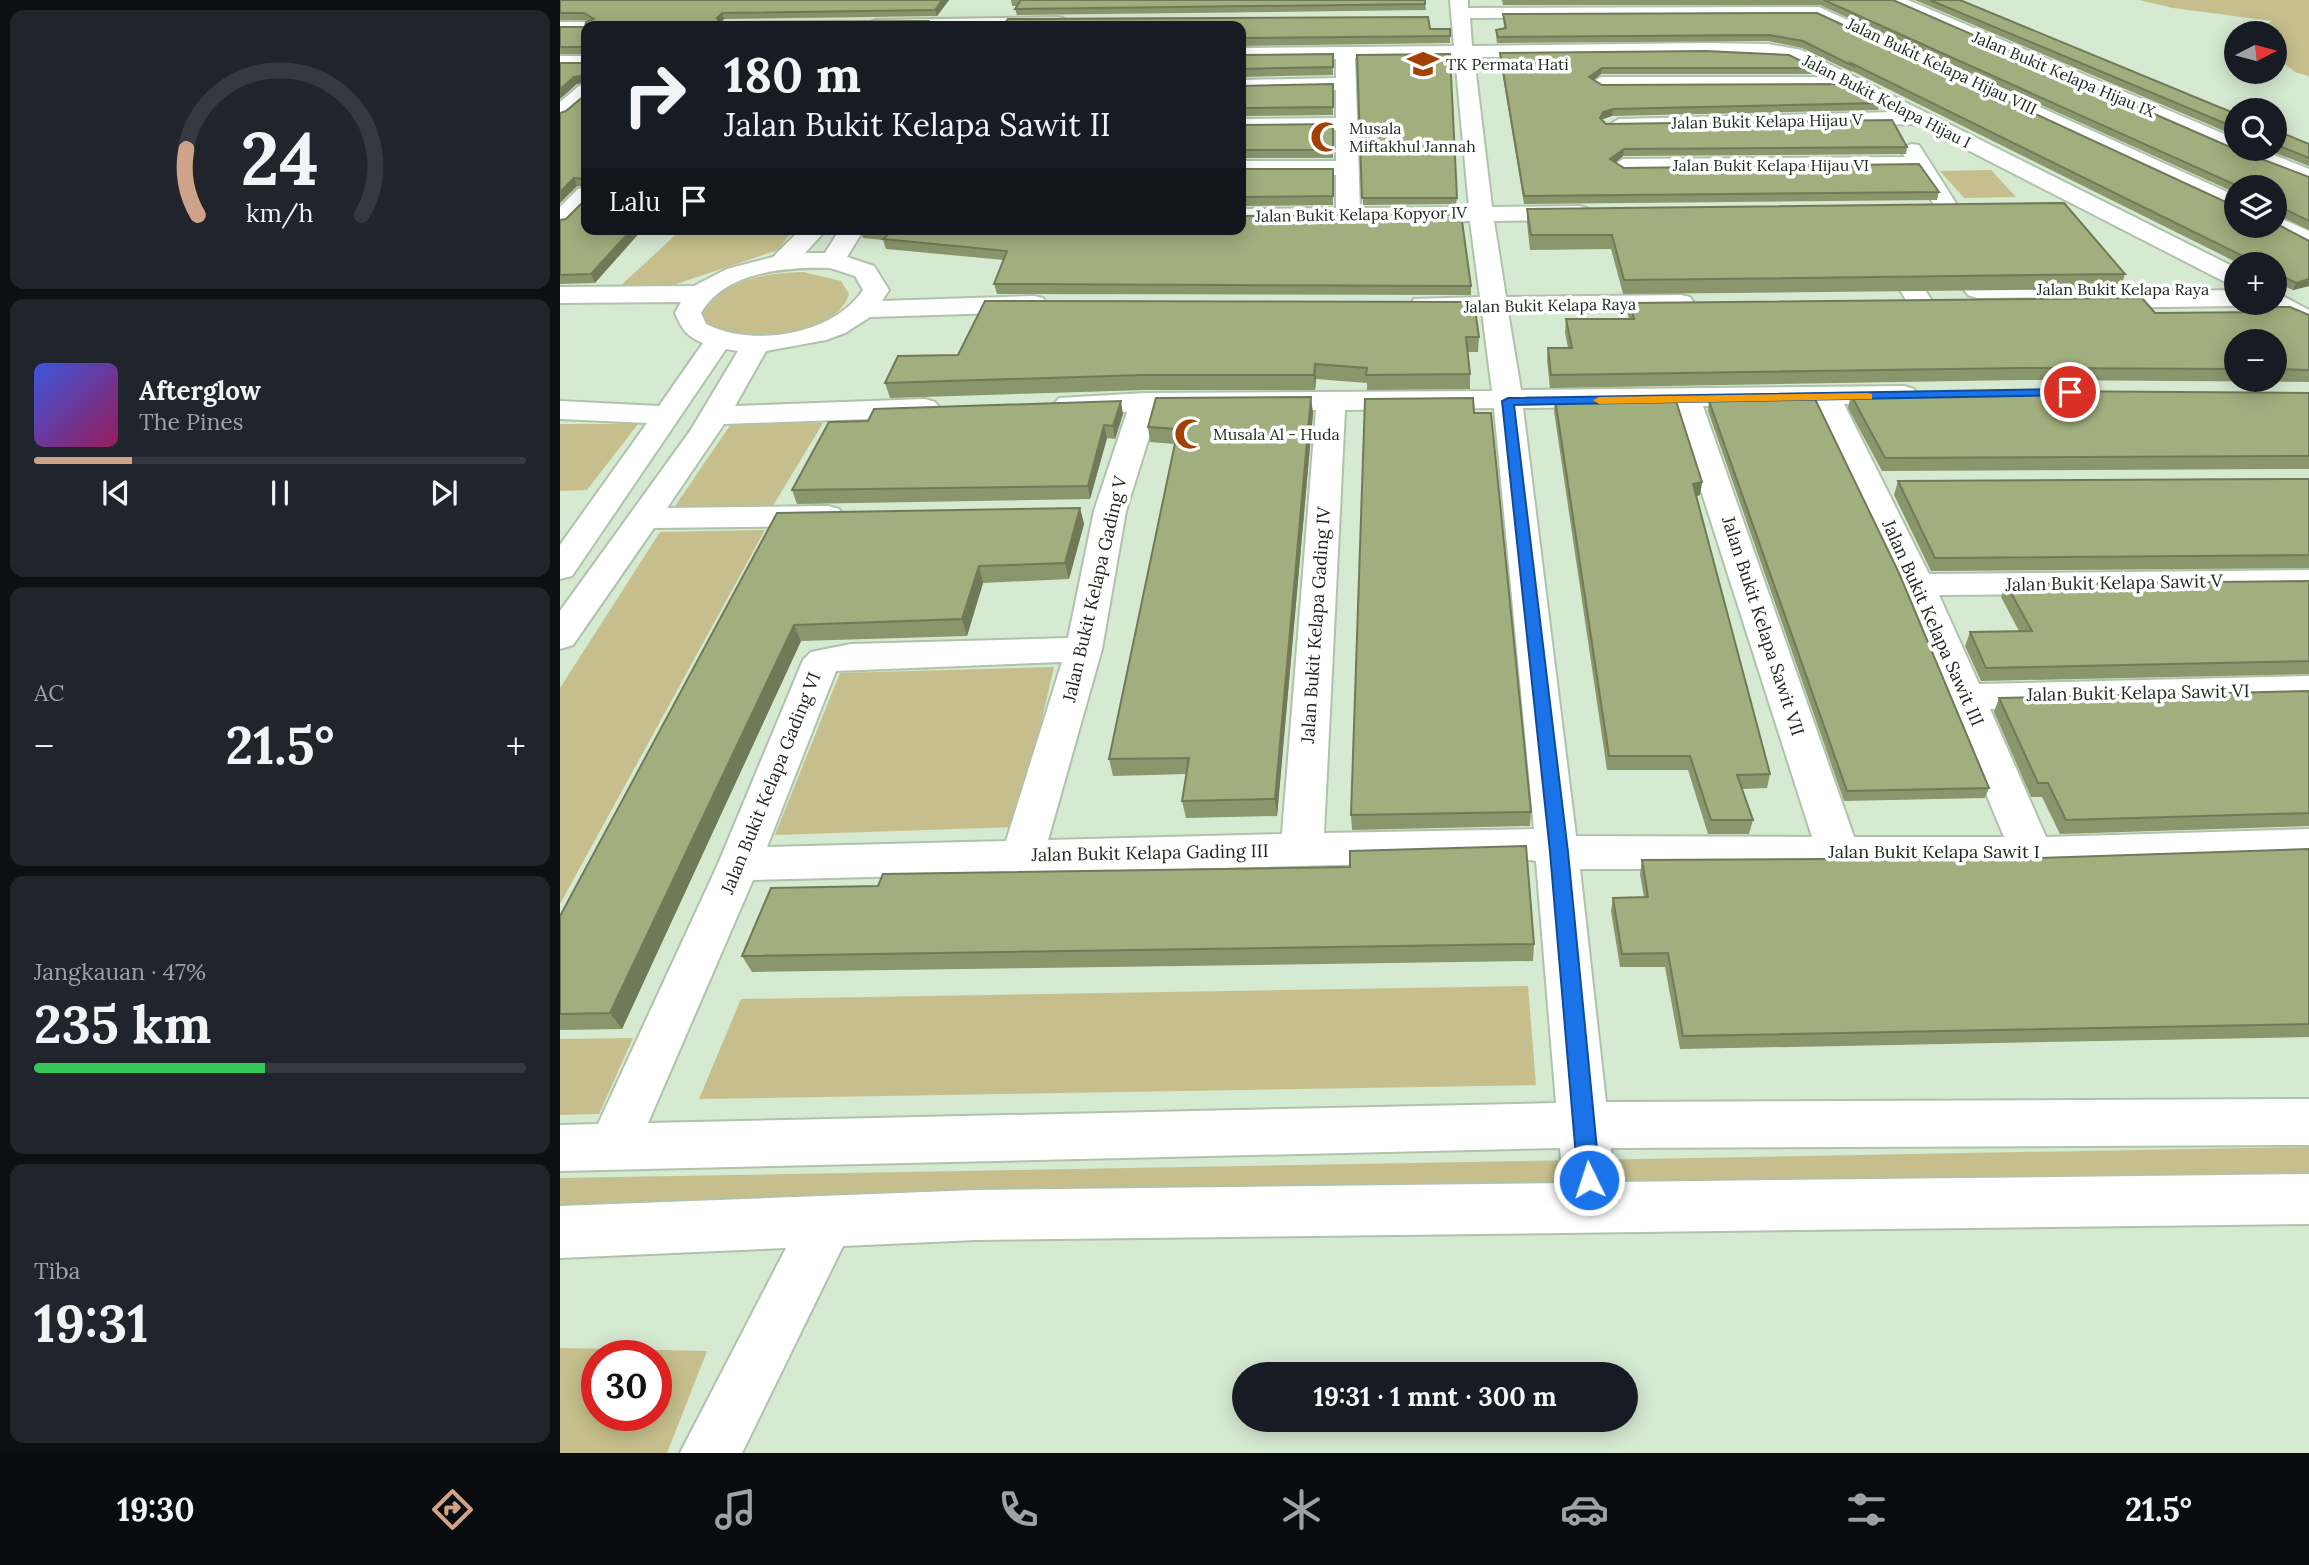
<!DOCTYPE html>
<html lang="id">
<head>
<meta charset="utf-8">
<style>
	body { margin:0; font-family:Lora,serif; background:#20242c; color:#f1f3f6; height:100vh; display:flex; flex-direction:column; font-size:26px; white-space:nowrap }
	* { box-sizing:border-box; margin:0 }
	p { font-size:23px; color:#9ea1a6 }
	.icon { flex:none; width:38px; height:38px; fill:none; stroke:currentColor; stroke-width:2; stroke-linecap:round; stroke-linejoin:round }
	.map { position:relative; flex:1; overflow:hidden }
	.panel { display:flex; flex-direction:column; gap:10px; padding:10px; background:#0d0f14; width:560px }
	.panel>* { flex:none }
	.hud { position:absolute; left:21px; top:21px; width:665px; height:214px; border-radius:14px; box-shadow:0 4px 18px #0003; background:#171b24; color:#f1f3f6; overflow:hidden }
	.needle { width:46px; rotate:84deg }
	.tools { position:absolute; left:1664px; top:21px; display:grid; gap:14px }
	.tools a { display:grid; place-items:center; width:63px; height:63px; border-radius:50%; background:#171b24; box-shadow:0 4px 18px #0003; font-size:35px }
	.speed { position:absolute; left:21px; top:1340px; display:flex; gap:14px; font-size:35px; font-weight:700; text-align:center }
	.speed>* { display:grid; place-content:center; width:91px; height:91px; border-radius:50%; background:#171b24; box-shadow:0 4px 18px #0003; line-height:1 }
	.speed .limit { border:10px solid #d22; background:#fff; color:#111 }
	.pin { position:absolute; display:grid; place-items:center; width:60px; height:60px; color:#fff; margin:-30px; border:4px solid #fff; border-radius:50%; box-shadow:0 2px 7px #0007 }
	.me { position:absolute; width:77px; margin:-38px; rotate:356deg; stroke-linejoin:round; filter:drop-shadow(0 0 5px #0008) }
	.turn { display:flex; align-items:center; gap:24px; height:147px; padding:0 28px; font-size:32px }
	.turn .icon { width:91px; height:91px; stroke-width:2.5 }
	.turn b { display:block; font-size:49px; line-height:60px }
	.then { display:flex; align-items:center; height:66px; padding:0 28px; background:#0003; gap:14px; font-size:26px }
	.big { font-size:52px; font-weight:700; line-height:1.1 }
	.panel .widget { flex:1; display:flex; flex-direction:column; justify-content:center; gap:10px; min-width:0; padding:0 24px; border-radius:14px; background:#20242c }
	.panel .dial { align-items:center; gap:0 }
	.dial svg { height:182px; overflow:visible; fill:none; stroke:#363941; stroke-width:7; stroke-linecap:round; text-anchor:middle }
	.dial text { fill:#f1f3f6; stroke:none }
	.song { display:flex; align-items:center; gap:21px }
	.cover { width:84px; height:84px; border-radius:10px; background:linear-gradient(135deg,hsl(230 70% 55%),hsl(330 70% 35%)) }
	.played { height:7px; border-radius:4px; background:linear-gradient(90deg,#cea388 20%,#363941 20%) }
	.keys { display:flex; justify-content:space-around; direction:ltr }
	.heat { display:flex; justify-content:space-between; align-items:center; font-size:38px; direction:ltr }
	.charge { height:10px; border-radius:5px; background:linear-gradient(90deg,#34c759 47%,#363941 0) }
	.trip { position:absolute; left:672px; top:1362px; width:406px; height:70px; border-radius:35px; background:#171b24; box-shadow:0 4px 18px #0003; font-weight:700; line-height:70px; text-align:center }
	.tabs { display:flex; height:112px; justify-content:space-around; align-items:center; background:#090b0e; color:#9ea1a6 }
	.tabs .icon { width:49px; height:49px }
	.tabs .on { color:#cea388 }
	.tabs b { font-size:32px; color:#f1f3f6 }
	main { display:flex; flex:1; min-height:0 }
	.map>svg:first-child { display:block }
	.green { fill:#c6bf8d; fill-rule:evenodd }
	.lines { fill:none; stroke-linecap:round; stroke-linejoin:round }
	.minor-casing { stroke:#afc2ab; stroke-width:4 }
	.minor { fill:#fff; fill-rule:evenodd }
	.wall { fill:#8a966c; fill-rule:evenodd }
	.shaded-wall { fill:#717a58 }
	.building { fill:#a1ae7d; stroke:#717a58; stroke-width:2 }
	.route { fill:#1a73e8; stroke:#114b97; stroke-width:2 }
	.slow { fill:#f59e0b }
	.labels { text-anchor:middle; stroke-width:7; stroke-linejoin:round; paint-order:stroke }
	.far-poi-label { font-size:16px; fill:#21281f; stroke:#fff; text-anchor:start }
	.far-street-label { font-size:16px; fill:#21281f; stroke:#fff }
	.street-label { font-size:18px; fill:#21281f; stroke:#fff }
</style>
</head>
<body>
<main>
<section class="panel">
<div class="widget dial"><svg viewBox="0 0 100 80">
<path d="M14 69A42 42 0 1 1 86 69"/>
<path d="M14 69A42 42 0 0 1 9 40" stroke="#cea388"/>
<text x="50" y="56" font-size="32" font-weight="700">24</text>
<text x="50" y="72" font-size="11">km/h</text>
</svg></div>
<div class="widget">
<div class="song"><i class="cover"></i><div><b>Afterglow</b><p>The Pines</p></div></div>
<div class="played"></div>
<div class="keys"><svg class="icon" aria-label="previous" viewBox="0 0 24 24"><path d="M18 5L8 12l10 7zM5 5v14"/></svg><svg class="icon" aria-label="pause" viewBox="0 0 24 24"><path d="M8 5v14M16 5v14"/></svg><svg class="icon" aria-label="next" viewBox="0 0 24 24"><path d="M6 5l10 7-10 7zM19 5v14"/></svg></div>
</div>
<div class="widget"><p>AC</p>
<div class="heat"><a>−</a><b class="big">21.5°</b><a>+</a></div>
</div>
<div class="widget"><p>Jangkauan · 47%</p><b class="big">235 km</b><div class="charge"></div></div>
<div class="widget"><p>Tiba</p><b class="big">19:31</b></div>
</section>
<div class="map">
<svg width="1749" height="1453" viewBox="0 0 1749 1453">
	<rect width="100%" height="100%" fill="#d6e9d1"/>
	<path class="green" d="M1579,0H1749V76L1737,73L1715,58V33H1694L1712,21L1613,8Z
		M1431,170L1456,197L1404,198L1380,171Z
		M122,229H233L218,250L101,289L58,288Z
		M243,272L281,281L289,294C282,322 227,340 200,338C182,336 164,332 146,328L140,314C163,280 203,273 243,272Z
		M263,423L211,509H113L171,424Z
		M0,424H78L27,490L0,491Z
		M205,530L0,904V688L100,532Z
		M494,667L457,827L215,835L280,673Z
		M968,986L976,1085L139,1099L181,999Z
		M73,1038L39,1114L0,1115V1039Z
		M1749,1147V1174L0,1209V1178Z
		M0,1348L147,1351L107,1453H0ZM96,1356V1416H37V1356Z"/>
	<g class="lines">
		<defs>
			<path id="minor" d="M890,0H908V8L1259,7L1676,196V211L1668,209L1256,17L910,18L912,46L1145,43L1208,44L1241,50L1676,268V285L1667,283L1357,124L1059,131L1049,125L1059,119L1334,112L1286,88L1041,89L1031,83L1041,77H1265L1229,59L1208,56L914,57L932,207L1019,206L1027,208L1031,213L1027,218L1019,220L934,221L946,297L1121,295L1130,297L1134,303L1130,309L1121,311L948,312L961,390L1344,386L1354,389L1358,395L1354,401L1284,404L1369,574L1749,570V592L1379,595L1419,684L1749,676V702L1430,709L1486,837L1749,829V861L1472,869H1020L1046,1102L1749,1099V1145L1051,1148L1054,1182L1749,1174V1224L416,1240L283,1246L182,1453H120L226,1248L0,1258V1206L416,1190L1003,1183L1000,1148L0,1171V1125L38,1124L158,864L243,660L251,652L291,644L508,638L534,511L567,412L499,410L494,404L499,398L585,393L932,391L922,312L863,313L854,311L850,305L854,299L920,297L910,221L681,223V209L776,208V175H681V161H776V130L681,131V119L776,118V90L681,92V80L776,78V59L681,60V48L894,46ZM895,57L909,207L800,208L795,58ZM1255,405L1332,566L1444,837H1294L1143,406ZM1114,406L1252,837L1016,836L963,408ZM934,408L974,829L764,833L785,410ZM756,410L722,834L488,840L542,649L566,511L597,412ZM502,662L446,841L207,847L276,671ZM972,860L976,861L996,1103L88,1123L193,880Z
				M1324,0H1348L1676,139V149H1699L1749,169V184L1668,152Z
				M497,17L503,18L506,22L503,26L306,25L315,20Z
				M0,22H26L34,26H26V32H0Z
				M0,56H26V68H0Z
				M26,84V100L7,117L0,119V102L19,86Z
				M1351,144L1359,145L1399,208L1395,213H1379L1353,171L1063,173L1052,166L1063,159L1345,157L1340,150Z
				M26,187V207L8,225L0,227V207L18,189Z
				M1715,216L1749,231V247L1707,228L1705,226H1715Z
				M241,229H267L245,253H265L280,229H304L287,257L314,266L329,290L322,301L474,296L483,298L487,304L483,310L474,312L310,317L285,333L266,340L206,351L175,406L365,399L375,402L380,408L375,414L365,417L164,424L107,508L268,506L279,509L284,516L279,523L268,526L94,528L13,645L0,649V611L130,431L178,351L166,349L12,576L0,579V545L87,423L0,419V401L99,406L143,343C126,336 122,329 115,313L121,302L0,303V287L134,286L167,269L213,257ZM270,268L295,276L303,290C273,335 193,348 146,324L141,313C165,271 226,267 270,268Z
				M1560,281L1569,284L1571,292L1676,290V303H1686L1676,306L1531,308L1522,306L1518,300L1520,297L1417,298L1408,295L1404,290L1408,285L1417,282Z
				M1353,282L1362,285L1372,301L1368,307H1350L1340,290L1344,285Z
				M1715,292L1749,310V329L1706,306L1704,303H1715Z"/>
		</defs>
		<use href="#minor" class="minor-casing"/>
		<use href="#minor" class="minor"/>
	</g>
	<path class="wall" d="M0,0H389L377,16L164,19L162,22L26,26L35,283L0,284V220L6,219L24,201L25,187L17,186L0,203V113L6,111L25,95V83L17,84L25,63V54H0V27H25L29,21L27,20H0Z
		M451,0H865L866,10L457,15L455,9L458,6H452Z
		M942,0H1333L1670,147L1749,177V230L1716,214L1715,217V187H1676V193L1260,5H943Z
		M1355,0H1400L1676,114V136Z
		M1257,13L1749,241V286L1733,290L1715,282V264H1680L1292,71V72L1242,48L1208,41L937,43L936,36V30L944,28L943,14Z
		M681,26L890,29V43L681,46Z
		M940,53L1255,68L1254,74H1041L1034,80L1042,85L1320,103L1318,110L1052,116L1043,119L1042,120L1046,124L1347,147L1346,154L1063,156L1055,163L1064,168L1379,192L1377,200L964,204L940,59Z
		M773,54V75L681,77V78V55Z
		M797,55L897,198L896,204L803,205Z
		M773,84V115L681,116V118V86Z
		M773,124V158H681V160V125Z
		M1715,130L1749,144V166L1705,149H1715Z
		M681,169H773V205L681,206V208Z
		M967,209L1565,274L1560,289L1063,294L1051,249L970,250L967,223Z
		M300,229H681L911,286V295L437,294L434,284L444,260L326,249L323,240L303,238Z
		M1070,303L1595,313L1696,312L1698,307L1749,315V382L1457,380L990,388L987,360L988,348H1008L1005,332L1006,319H1069L1068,315ZM1676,341H1715V380H1676Z
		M919,337L918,352H908L910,374V389L807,390V383L756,379L755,390H585L330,398L325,383L398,355Z
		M1749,393V469L1322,471L1288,408L1291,395Z
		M995,398L1142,482L1140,495L1136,496L1210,774L1207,788L1182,789L1193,820L1189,834H1148L1128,770H1047L994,411Z
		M1149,401L1429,788L1425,798L1284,801L1148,411Z
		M753,413L717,816L626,818L622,801L627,774L553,776L549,759L615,444L590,442L588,427Z
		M563,414L555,439L547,438L530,499L237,504L232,490Z
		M1749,478V568L1371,571L1334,495L1338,481Z
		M520,508L524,524L509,579L423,583L407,636L241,641L62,1029L0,1030V916L217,513Z
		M1749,581V674L1421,681L1405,646L1410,632L1459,631L1441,597L1446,584Z
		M1749,691V826L1500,834L1482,797H1471L1434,712L1439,698Z
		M971,812L970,826L792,830L791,815Z
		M1749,849V1037L1120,1049L1105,967H1060L1051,911L1053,898L1084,897L1080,874L1082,860L1479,858Z
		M974,944L973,961L192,972L182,956Z"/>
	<path class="shaded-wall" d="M382,0H389L377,16L375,10Z
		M162,13L164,19L159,24L157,18Z
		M1042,68L1041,74L1029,84V77Z
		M25,75L26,82L17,84L0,99V89L14,77Z
		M1053,109L1052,116L1043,119L1039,125L1040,118L1043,112Z
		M1064,149L1063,156L1050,167V159Z
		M14,178L17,186L0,203V192Z
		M72,229H83L35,283L31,274Z
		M1749,279V286L1733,290L1736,283Z
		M755,364L756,379L755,390L754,375Z
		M751,397L753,413L717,816L715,799Z
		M561,401L563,414L555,439L553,426Z
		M544,425L547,438L530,499L528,486Z
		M1142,482L1140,495L1131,498L1133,484Z
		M520,508L524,524L509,579L505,563Z
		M419,566L423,583L407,636L402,619Z
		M234,625L241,641L62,1029L50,1013Z"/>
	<path class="building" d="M0,0H382L375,10L162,13L157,18L159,22L368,21L364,26H26V229H72L31,274L0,275V220L6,219L24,201L25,179L14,178L0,192V113L6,111L25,95V75L14,77L0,89V63H25V47H0V27H25L26,22L34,19L24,13H0Z
		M461,0H865V4L455,9Z
		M1264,0H1333L1670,147L1749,177V221L1719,206L1716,207L1715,216V187H1680Z
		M1370,0H1400L1676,114V128Z
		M1257,13L1670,204H1676V226H1715V223L1749,241V279L1736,283L1715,272V264H1699L1291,63L1293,66L1243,41L1209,35L938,37L936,30L946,28L943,14Z
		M868,17L870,29H890V36L681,38V26H443L448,19Z
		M1146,51L1229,55L1255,68H1042L1029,77L1042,85L1287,84L1320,103L1053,109L1043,112L1040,118L1046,124L1332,120L1347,147L1064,149L1050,159L1064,168L1359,164L1379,192L964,196L940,53Z
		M773,54V67L681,69V55Z
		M890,54L897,198H802L797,55Z
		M773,84V107L681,108V86Z
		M773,124V150H681V125Z
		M1715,130L1749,144V158L1715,144Z
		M681,169H773V196L681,197Z
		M1504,203L1565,274L1064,280L1052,235H971L967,209Z
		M901,214L911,286L434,284L447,251L323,239L332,231L310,229H681V216Z
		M1582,298L1595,313L1703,312L1698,307H1730L1749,315V370L1715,369V341H1676V369L1461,368L991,375L988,348H1012L1006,319H1074L1070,303Z
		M425,301L914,302L919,337H906L910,374L806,375L807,368L755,364L754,375H582L325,383L338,356L398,355Z
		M1461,391L1749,393V456L1325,458L1291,395Z
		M751,397L715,799L622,801L629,758L549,759L618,429L588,427L596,398Z
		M913,398L914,413H931L971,812L791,815L805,399Z
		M995,398H1115L1142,482L1133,484L1210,774L1177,775L1193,820H1151L1130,756H1049Z
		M1255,399L1339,573L1429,788L1287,791L1149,401Z
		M561,401L553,426L544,425L528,486L232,490L269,422L308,421L314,409Z
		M1749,479V555L1375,558L1338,481Z
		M520,508L505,563L419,566L402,619L234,625L50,1013L0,1014V916L217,513Z
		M1749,581V661L1426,668L1410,632L1472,631L1446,584Z
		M1749,691V813L1506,820L1488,783H1478L1439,698Z
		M966,846L974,944L182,956L211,888L318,886L323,874L790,867V851Z
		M1749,849V1024L1123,1036L1108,953L1062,954L1053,898L1088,897L1082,860L1479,858Z"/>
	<path class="route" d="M1510,389L1516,392L1514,395L954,405L1008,852L1040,1180L1036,1187L1029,1190L1021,1187L1018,1180L990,852L942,401L948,398Z"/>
	<path class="slow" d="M1308,393L1312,394V399L1039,404L1033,400L1039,397Z"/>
	<defs>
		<symbol id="school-bare" viewBox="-9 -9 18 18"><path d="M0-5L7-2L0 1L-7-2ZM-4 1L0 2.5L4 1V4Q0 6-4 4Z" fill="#a34102" stroke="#fff" stroke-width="2.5" paint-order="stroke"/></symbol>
		<symbol id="mosque-bare" viewBox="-9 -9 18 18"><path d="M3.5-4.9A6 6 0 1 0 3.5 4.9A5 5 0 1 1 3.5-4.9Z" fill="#a34102" stroke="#fff" stroke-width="2.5" paint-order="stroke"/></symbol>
	</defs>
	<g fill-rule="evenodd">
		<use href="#school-bare" x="841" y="42" width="44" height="44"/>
		<use href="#mosque-bare" x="744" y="115" width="44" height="44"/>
		<use href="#mosque-bare" x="608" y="412" width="44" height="44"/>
	</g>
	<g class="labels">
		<g class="far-poi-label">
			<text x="886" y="70">TK Permata Hati</text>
			<text x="789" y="134">Musala<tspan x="789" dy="18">Miftakhul Jannah</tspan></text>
			<text x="653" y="440">Musala Al - Huda</text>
		</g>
		<g class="far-street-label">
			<text transform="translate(1382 66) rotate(25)" y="6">Jalan Bukit Kelapa Hijau VIII</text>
			<text transform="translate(1504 74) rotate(23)" y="6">Jalan Bukit Kelapa Hijau IX</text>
			<text transform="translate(1327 101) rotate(27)" y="6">Jalan Bukit Kelapa Hijau I</text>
			<text transform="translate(1207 121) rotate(-1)" y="6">Jalan Bukit Kelapa Hijau V</text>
			<text x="1211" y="171">Jalan Bukit Kelapa Hijau VI</text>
			<text transform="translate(801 214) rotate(-1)" y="6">Jalan Bukit Kelapa Kopyor IV</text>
			<text x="1563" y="295">Jalan Bukit Kelapa Raya</text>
			<text transform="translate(990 305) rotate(-1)" y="6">Jalan Bukit Kelapa Raya</text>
		</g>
		<g class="street-label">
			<text transform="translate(1554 583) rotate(-1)" y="6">Jalan Bukit Kelapa Sawit V</text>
			<text transform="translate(535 589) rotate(-77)" y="6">Jalan Bukit Kelapa Gading V</text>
			<text transform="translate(1373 623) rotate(66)" y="6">Jalan Bukit Kelapa Sawit III</text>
			<text transform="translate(756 625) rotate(-86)" y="6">Jalan Bukit Kelapa Gading IV</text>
			<text transform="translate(1203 626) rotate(72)" y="6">Jalan Bukit Kelapa Sawit VII</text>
			<text transform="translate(1578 693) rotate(-1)" y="6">Jalan Bukit Kelapa Sawit VI</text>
			<text transform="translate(211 783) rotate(-68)" y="6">Jalan Bukit Kelapa Gading VI</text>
			<text x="1374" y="858">Jalan Bukit Kelapa Sawit I</text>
			<text transform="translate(590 853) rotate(-1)" y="6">Jalan Bukit Kelapa Gading III</text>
		</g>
	</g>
</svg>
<div class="tools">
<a><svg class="needle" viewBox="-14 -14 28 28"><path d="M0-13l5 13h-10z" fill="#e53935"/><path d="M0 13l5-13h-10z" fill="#9ea1a6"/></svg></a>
<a><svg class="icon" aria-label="search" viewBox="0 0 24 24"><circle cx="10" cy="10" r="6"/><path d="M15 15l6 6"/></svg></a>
<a><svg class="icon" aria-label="layers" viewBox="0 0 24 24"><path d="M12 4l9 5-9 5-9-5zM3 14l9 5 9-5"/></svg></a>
<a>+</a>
<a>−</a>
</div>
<div class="speed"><div class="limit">30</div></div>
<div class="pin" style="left:1510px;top:392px;background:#d93025"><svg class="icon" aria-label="arrive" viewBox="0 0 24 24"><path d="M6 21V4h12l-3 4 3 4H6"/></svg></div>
<svg class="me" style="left:1029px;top:1180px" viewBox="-20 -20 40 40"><circle r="17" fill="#1a73e8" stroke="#fff" stroke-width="3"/><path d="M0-11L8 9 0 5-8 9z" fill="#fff"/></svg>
<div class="trip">19:31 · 1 mnt · 300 m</div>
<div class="hud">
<div class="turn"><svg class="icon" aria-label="right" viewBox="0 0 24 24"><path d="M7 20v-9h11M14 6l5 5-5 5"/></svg><div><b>180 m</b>Jalan Bukit Kelapa Sawit II</div></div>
<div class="then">Lalu<svg class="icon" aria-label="arrive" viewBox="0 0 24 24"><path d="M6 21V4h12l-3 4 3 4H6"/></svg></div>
</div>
</div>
</main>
<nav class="tabs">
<b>19:30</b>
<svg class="icon on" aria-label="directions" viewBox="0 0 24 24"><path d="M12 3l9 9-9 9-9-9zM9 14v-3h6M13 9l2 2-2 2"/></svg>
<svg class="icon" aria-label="music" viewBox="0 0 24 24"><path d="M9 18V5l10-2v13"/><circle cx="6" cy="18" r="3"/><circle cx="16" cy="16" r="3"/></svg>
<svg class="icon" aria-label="phone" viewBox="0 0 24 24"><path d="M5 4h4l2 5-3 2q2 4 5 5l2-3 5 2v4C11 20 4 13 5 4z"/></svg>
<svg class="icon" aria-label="climate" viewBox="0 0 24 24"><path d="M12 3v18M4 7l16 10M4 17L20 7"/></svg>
<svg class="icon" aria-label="car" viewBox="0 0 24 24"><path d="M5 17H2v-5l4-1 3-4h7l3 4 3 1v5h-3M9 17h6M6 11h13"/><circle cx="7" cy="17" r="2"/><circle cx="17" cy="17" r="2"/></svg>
<svg class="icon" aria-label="filters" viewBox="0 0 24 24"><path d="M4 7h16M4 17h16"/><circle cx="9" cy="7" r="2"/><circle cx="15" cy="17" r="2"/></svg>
<b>21.5°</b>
</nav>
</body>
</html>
